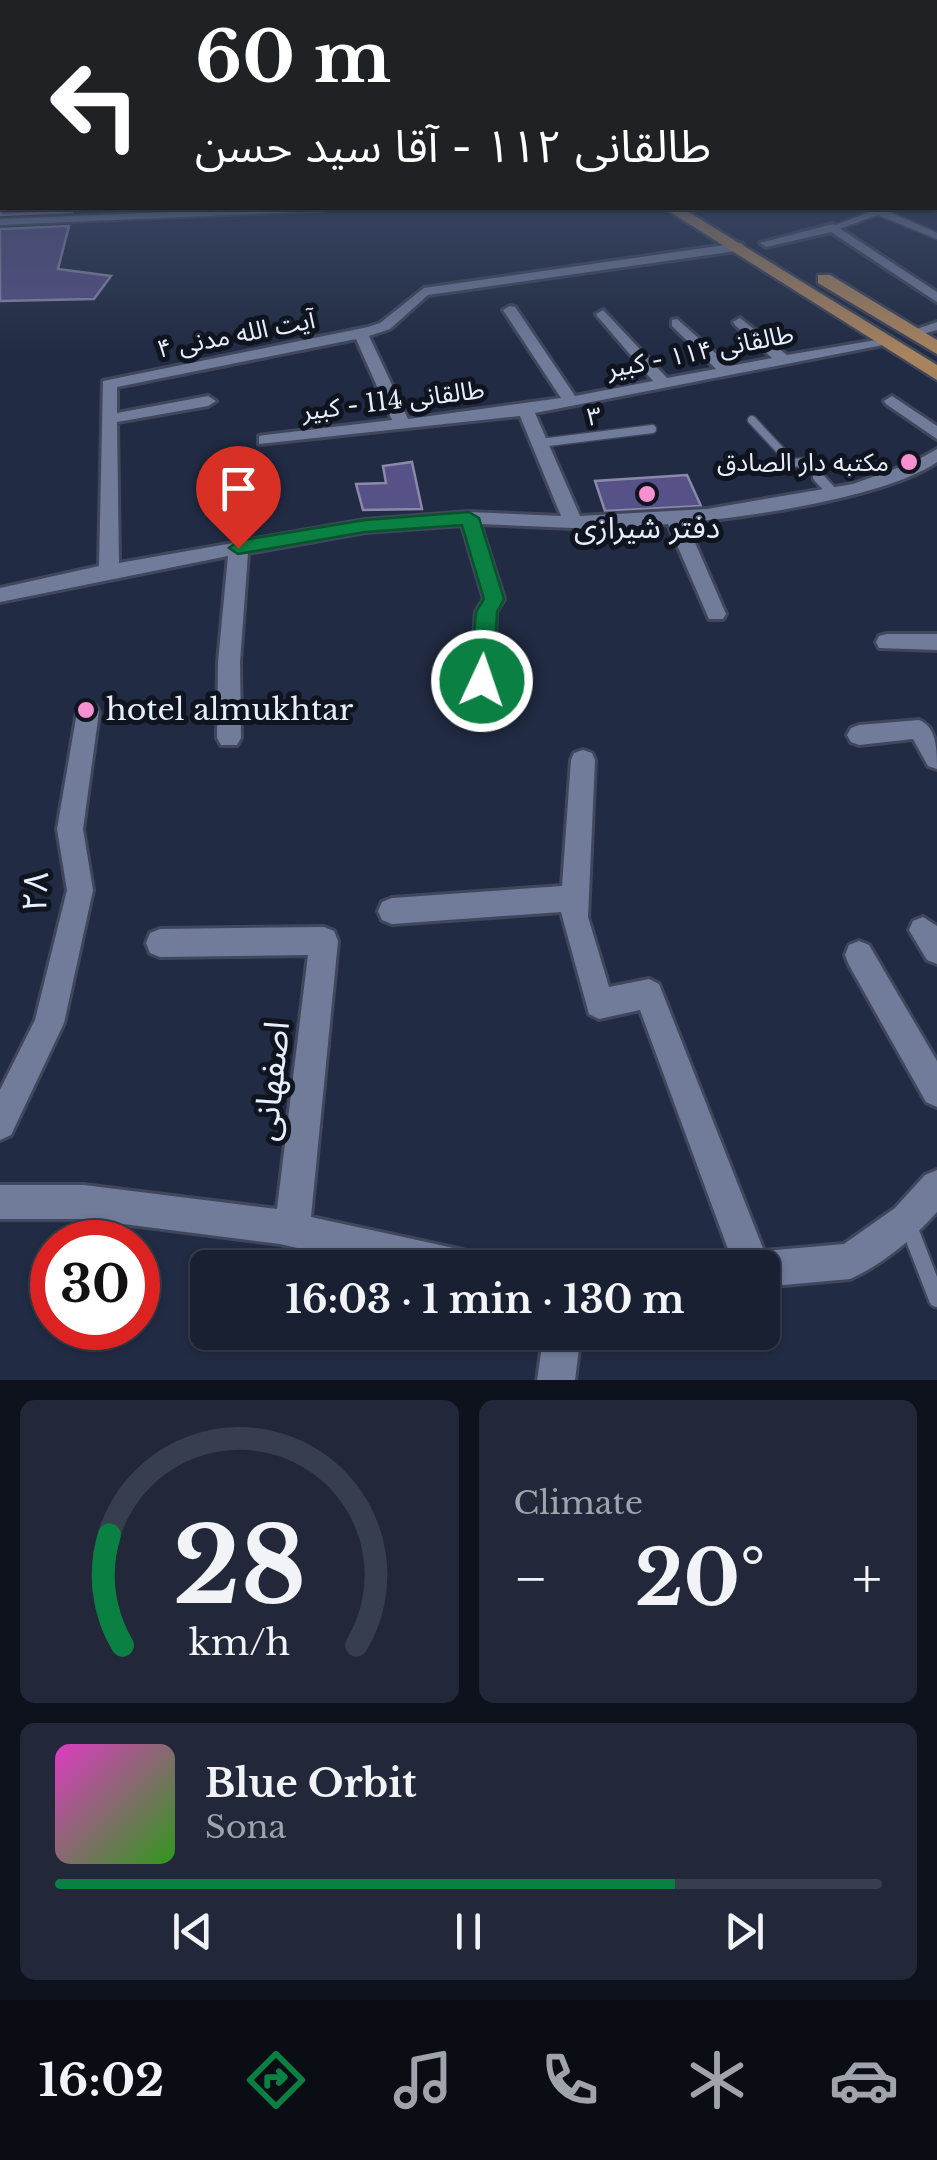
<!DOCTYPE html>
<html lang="en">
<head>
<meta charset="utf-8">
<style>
	body { margin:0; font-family:"Libre Baskerville","Noto Sans Arabic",serif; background:#22283a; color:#f1f3f6; height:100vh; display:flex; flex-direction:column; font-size:38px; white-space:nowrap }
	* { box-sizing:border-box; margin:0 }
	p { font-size:32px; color:#9fa3ac }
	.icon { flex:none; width:55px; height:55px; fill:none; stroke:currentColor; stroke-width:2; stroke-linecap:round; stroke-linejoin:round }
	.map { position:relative; height:1380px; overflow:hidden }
	.side { display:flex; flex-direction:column; gap:20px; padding:20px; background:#0e121c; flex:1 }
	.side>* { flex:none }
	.guide { position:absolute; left:0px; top:0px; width:938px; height:210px; box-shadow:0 2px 8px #0004,0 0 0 2px #373e4d; background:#202124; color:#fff; overflow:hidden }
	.speed { position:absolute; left:30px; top:1220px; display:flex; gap:20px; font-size:50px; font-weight:700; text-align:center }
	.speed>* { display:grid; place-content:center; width:130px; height:130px; border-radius:50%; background:#192032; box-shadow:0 2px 8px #0004,0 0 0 2px #373e4d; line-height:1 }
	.speed .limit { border:15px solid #d22; background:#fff; color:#111 }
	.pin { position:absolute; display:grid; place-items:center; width:85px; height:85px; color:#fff; margin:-102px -42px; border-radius:50% 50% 50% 0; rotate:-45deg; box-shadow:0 0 10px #0007 }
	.pin .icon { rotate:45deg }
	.me { position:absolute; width:110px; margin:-55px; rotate:3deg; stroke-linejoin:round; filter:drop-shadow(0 0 8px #0008) }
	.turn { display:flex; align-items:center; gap:35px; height:210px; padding:0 30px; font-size:45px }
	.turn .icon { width:130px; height:130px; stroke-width:2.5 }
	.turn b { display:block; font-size:70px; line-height:85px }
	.big { font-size:75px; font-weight:700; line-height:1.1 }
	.side .widget { flex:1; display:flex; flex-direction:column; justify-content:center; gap:15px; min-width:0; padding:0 35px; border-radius:15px; background:#22283a }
	.side .dial { align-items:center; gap:0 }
	.dial svg { height:260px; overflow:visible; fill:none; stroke:#373e4d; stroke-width:7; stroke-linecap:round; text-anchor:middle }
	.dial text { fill:#f1f3f6; stroke:none }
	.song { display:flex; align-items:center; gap:30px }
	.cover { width:120px; height:120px; border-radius:15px; background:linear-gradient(135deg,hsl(310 70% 55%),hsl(110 70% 35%)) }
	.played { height:10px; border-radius:5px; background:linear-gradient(90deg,#0b8043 75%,#373e4d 75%) }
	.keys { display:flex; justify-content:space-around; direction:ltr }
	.heat { display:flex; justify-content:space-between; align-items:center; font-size:55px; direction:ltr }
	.side .tiles { flex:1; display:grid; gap:20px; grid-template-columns:1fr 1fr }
	.widget:last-child { grid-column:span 2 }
	.trip { position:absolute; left:190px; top:1250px; width:590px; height:100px; border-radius:15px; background:#192032; box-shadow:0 2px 8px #0004,0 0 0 2px #373e4d; font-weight:700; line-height:100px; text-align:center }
	.dock { display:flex; height:160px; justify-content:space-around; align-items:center; background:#0a0d14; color:#9fa3ac }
	.dock .icon { width:70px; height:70px }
	.dock .current { color:#0b8043 }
	.dock b { font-size:45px; color:#f1f3f6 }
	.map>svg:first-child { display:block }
	.building { fill:#565186; stroke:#8b89a9; stroke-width:2.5 }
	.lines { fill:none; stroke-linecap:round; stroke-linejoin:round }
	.service-far2-casing { stroke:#40475c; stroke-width:11 }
	.service-far1-casing { stroke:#40475c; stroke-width:15 }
	.service-casing { stroke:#40475c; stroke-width:21 }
	.pedestrian-casing { stroke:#40475c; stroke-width:4 }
	.minor-casing { stroke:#40475c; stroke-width:6 }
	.primary-casing { stroke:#40475c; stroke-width:5 }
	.service-far2 { stroke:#707c99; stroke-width:8 }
	.service-far1 { stroke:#707c99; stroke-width:10 }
	.service { stroke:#707c99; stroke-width:16 }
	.pedestrian { fill:#707c99; fill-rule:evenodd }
	.minor { fill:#707c99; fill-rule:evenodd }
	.primary { fill:#a8845e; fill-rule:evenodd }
	.route { fill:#0b8043; stroke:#07532c; stroke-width:2.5 }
	.poi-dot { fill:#f790ce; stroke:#0f141f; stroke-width:4 }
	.labels { text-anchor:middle; stroke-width:10; stroke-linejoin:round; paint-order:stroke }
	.far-street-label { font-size:25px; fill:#e7eefe; stroke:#0f141f }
	.far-poi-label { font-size:25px; fill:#e7eefe; stroke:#0f141f; text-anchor:end }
	.poi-label { font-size:30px; fill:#e7eefe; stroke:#0f141f }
	.near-street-label { font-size:35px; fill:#e7eefe; stroke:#0f141f }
</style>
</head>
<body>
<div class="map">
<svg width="937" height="1380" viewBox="0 0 937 1380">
	<rect width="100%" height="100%" fill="#212b43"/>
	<path class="building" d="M0,208H73L72,212L0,215Z
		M69,226L58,269L111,276L94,299L0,301V229Z
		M412,462L422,509L363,510L356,484L386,483L383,466Z
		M687,475L701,506L605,511L595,481Z"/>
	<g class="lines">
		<defs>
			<path id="service-far2" d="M752,420L792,463L805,462L821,479
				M540,443L652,429"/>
			<path id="service-far1" d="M818,477L833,493"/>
			<path id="service" d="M908,1224L937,1299"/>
			<path id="pedestrian" d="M269,208H326L321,211L0,225V219Z
				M864,208L883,209L937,233V239L878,215L836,230L828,228L870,212Z"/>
			<path id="minor" d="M833,224L937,292V302L831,232L766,247L760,243Z
				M739,243L743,244V250L428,295L390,329L369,336L408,419L561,398L503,310L510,306L515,307L575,396L653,381L598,317L596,314L603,310L667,378L716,369L672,326V320L677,319L730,366L772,358L735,325L733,322L740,318L787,355L888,338L890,341L883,345L535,413L580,516L707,509L853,484L914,462L937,449V462C889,496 747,518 686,522L726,614L723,619H709L668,524L596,529L480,524L504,599L496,612L492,717L488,724H472L468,717L476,612L484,599L462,525L365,532L248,553L240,662L241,738L237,745H221L217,738L218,662L228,556L0,602V588L99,566L103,381L368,327L380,323L424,288ZM356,339L392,420L265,435L259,436V444L520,416L561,516L469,512L365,520L119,563L117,422L208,406L216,401L208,396L117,413V387Z
				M937,322V330L912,337L905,333Z
				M892,396L937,426V439L886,404L884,401Z
				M887,634H937V650L879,648L876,642L879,636Z
				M88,703L96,706L99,712L83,829L93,890L64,1023L11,1135L0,1140V1090L35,1020L67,890L57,829L77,712L80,706Z
				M919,720C937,727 937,750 937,769L928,766L913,739L859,745L851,742L847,735L851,728L859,725Z
				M583,750L592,753L595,760L588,917L609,987L649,979L659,984L764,1251L844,1244L895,1208L925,1175L937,1170V1212C914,1238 882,1265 850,1279L762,1287V1268H735L640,1010L599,1019L589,1014L561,912L392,924L382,920L378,911L382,902L392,898L562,886L571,760L574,753Z
				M923,917L937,926V964L927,960L909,930L913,921Z
				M324,927L334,931L338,941L311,1217L463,1250L476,1255L481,1268H383L280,1244L84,1219H0V1185H84L277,1209L308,955L160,957L150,953L146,943L150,933L160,929Z
				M859,941L869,945L937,1061V1107L926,1102L849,965L845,955L849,945Z
				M544,1332H581L575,1380H537Z"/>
			<path id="primary" d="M664,208H682L937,365V380Z
				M818,275H830L937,340V354L818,283Z"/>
		</defs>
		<use href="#service-far2" class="service-far2-casing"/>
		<use href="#service-far1" class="service-far1-casing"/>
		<use href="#service" class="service-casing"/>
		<use href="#pedestrian" class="pedestrian-casing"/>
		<use href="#minor" class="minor-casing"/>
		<use href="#primary" class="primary-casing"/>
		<use href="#service-far2" class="service-far2"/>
		<use href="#service-far1" class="service-far1"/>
		<use href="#service" class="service"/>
		<use href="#pedestrian" class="pedestrian"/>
		<use href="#minor" class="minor"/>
		<use href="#primary" class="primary"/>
	</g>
	<linearGradient id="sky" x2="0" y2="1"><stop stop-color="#121825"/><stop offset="0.46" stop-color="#3d4a66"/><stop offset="1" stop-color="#3d4a66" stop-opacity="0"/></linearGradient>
	<rect width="937" height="356" fill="url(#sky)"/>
	<path class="route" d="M469,512L479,518L504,599L497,612L493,681L482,689L470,681L476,612L484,599L462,525L365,532L238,554L229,548L238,541L365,520Z"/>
	<g class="poi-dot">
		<circle cx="909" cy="462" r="10"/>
		<circle cx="647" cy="494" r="10"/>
		<circle cx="86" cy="710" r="10"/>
	</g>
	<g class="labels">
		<g class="far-street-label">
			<text transform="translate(236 334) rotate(-11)" y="9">۴ آیت الله مدنی</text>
			<text transform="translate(700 351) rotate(-11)" y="9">طالقانی ۱۱۴ - کبیر</text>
			<text transform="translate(393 400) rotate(-7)" y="9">طالقانی 114 - کبیر</text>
			<text transform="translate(594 416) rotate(-7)" y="9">۳</text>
		</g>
		<g class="far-poi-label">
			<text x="889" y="471">مکتبه دار الصادق</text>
		</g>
		<g class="poi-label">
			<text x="647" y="538">دفتر شیرازی</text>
			<text x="106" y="720" text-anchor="start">hotel almukhtar</text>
		</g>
		<g class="near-street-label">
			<text transform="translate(35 892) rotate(-87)" y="12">۲۸</text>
			<text transform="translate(271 1081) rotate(-84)" y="12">اصفهانی</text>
		</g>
	</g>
</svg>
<div class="speed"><div class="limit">30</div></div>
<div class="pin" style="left:238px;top:548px;background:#d93025"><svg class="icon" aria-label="arrive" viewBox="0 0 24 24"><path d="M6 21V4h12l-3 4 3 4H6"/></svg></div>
<svg class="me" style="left:482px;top:681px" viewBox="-20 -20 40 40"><circle r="17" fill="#0b8043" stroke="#fff" stroke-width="3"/><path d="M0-11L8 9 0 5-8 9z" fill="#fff"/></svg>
<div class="trip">16:03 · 1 min · 130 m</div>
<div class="guide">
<div class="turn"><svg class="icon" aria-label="left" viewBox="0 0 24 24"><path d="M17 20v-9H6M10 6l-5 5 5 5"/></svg><div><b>60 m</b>طالقانی ۱۱۲ - آقا سید حسن</div></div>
</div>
</div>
<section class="side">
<div class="tiles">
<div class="widget dial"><svg viewBox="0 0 100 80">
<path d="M14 69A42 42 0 1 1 86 69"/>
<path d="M14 69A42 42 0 0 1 10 35" stroke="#0b8043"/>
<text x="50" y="56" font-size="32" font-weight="700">28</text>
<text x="50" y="72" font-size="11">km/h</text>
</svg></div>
<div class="widget"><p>Climate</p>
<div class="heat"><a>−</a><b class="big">20°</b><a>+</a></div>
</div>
<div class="widget">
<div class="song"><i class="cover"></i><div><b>Blue Orbit</b><p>Sona</p></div></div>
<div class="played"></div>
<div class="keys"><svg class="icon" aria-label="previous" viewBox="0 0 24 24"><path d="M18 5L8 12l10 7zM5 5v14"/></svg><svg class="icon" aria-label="pause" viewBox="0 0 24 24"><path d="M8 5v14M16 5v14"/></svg><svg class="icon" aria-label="next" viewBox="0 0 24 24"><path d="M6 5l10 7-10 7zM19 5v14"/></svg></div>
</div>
</div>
</section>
<nav class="dock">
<b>16:02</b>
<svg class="icon current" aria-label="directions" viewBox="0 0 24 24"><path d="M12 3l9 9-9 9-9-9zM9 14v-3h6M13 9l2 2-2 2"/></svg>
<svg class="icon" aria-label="music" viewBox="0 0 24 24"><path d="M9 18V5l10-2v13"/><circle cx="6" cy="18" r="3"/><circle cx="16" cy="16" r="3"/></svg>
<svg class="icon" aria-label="phone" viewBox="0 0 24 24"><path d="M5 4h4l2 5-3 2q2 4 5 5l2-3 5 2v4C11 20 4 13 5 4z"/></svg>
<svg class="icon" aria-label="climate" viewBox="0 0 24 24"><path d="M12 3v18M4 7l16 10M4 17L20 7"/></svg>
<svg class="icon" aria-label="car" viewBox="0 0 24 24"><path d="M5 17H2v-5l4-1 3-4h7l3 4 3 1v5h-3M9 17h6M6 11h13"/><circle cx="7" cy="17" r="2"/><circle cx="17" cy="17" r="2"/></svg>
</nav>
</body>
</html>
